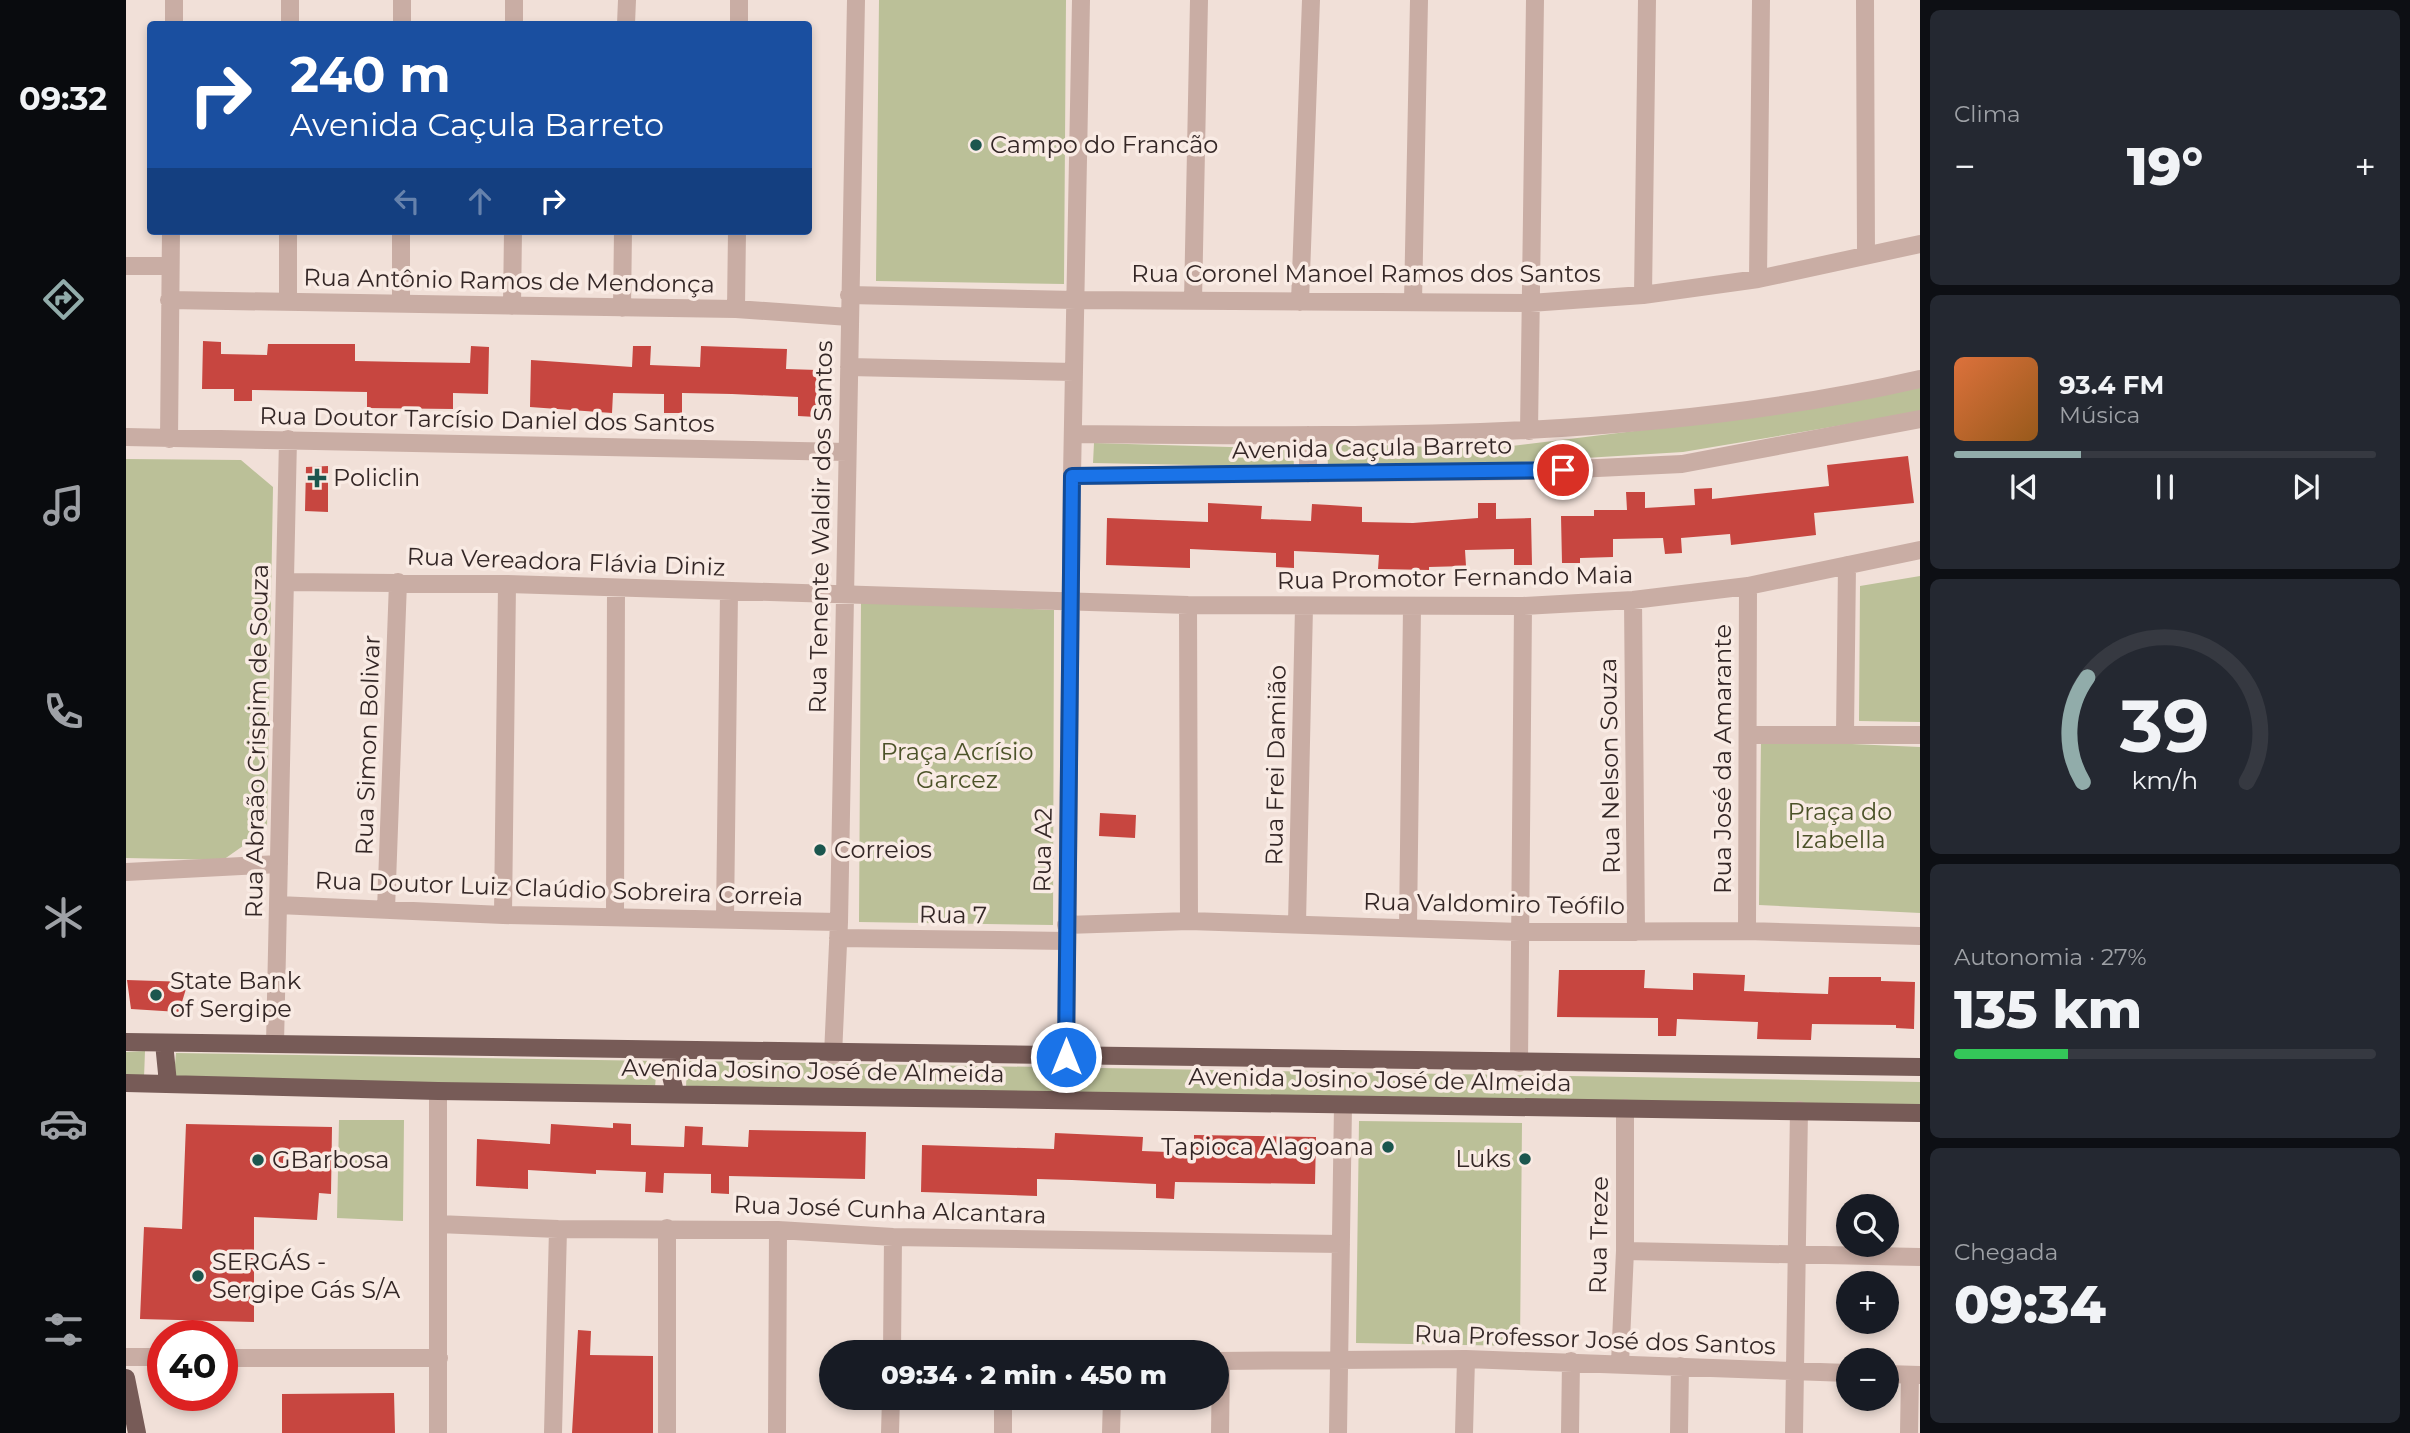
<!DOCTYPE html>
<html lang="pt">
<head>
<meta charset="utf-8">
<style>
	body { margin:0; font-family:Montserrat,sans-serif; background:#242831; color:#f1f3f6; height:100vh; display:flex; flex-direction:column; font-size:26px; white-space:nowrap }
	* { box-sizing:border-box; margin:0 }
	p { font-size:23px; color:#9ea1a6 }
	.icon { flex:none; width:38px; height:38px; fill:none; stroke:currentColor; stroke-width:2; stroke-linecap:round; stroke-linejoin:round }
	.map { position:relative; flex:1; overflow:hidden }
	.sheet { display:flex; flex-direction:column; gap:10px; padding:10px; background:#0d0f14; width:490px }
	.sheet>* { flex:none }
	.hud { position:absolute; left:21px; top:21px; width:665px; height:214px; border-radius:7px; box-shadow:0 4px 10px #0003; background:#1a4fa0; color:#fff; overflow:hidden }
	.fabs { position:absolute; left:1710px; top:1194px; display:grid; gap:14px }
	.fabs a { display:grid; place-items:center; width:63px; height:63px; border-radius:50%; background:#171b24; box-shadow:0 4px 10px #0003; font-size:35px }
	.speed { position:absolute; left:21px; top:1320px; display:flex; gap:14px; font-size:35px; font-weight:700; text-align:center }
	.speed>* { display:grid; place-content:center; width:91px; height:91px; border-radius:50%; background:#171b24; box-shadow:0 4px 10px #0003; line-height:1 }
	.speed .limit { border:10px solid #d22; background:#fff; color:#111 }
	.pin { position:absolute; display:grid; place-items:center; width:60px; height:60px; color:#fff; margin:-30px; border:4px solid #fff; border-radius:50%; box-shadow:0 2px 7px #0007 }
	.me { position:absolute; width:77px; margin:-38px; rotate:0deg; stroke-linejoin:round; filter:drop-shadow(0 0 5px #0008) }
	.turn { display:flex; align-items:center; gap:24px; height:147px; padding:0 28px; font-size:32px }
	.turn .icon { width:91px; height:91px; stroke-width:2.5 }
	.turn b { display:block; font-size:49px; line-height:60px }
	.lanes { display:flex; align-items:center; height:66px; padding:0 28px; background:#0003; justify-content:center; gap:35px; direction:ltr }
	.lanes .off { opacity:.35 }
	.big { font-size:52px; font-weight:800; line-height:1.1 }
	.sheet .card { flex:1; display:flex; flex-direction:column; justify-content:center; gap:10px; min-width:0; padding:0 24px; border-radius:10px; background:#242831 }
	.sheet .dial { align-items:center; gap:0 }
	.dial svg { height:182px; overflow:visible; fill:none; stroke:#363941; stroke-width:7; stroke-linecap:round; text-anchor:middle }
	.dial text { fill:#f1f3f6; stroke:none }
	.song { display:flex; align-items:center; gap:21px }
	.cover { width:84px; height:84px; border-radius:10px; background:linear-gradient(135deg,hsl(20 70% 55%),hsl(30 70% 35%)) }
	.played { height:7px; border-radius:4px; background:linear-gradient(90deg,#91acaa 30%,#363941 30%) }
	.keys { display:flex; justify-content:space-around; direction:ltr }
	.heat { display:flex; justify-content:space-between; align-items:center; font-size:38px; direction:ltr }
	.charge { height:10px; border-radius:5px; background:linear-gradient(90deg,#34c759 27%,#363941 0) }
	.trip { position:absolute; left:693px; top:1340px; width:410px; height:70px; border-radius:35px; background:#171b24; box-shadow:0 4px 10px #0003; font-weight:800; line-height:70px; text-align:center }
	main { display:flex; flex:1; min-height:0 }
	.dock { display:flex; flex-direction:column; width:126px; justify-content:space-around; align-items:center; background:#090b0e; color:#9ea1a6 }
	.dock .icon { width:49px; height:49px }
	.dock .on { color:#91acaa }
	.dock b { font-size:32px; color:#f1f3f6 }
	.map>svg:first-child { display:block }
	.green { fill:#bbc098 }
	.building { fill:#c74640 }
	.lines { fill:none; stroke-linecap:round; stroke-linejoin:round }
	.minor { stroke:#c9ada4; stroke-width:18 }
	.major { stroke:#775b57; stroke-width:18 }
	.route-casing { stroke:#114b97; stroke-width:18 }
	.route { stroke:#1a73e8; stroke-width:12 }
	.poi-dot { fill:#1b564e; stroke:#f9ebe4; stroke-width:2.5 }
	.labels { text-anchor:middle; stroke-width:7; stroke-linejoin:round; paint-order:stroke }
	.poi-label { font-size:24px; fill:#342726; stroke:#f9ebe4; text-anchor:start }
	.street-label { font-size:24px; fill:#342726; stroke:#f9ebe4 }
	.park-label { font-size:24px; fill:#4c5329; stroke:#f9ebe4 }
</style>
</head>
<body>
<main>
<nav class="dock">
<b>09:32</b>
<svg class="icon on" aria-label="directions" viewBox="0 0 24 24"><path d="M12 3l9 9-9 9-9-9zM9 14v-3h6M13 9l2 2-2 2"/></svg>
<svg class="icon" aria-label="music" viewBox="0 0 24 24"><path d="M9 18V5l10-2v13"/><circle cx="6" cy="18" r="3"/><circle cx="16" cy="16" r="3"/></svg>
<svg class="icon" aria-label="phone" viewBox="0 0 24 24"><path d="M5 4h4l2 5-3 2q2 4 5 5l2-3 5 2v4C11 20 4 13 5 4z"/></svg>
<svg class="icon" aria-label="climate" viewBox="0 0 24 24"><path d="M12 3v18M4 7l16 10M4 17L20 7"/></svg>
<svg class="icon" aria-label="car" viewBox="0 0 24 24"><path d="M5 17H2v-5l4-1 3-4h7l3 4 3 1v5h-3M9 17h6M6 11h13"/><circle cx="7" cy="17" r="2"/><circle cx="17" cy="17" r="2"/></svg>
<svg class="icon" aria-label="filters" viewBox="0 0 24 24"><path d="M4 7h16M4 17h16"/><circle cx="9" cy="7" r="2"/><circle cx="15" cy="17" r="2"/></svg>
</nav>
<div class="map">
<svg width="1794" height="1433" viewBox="0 0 1794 1433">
	<rect width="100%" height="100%" fill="#f1e0d8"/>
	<path class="green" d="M753,0H940L938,284L750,281Z
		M1794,382V412L1557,452L1379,463L1202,467L1201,443L1361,449L1566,424Z
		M968,443L1167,449L1168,467L967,463Z
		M0,459L115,460L147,487L141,829L97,860L0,858Z
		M1794,576V722L1733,721L1734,586Z
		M735,601L928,610L927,925L733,922Z
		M1635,740L1794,747V913L1633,905Z
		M19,1051L18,1078L0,1077V1052Z
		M50,1053L531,1061L529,1088L48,1076Z
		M561,1061L1794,1082V1108L560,1088Z
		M213,1120H278L277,1221L211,1218Z
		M1233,1121L1396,1123L1394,1346L1230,1343Z"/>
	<path class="building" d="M77,341L95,342V354L141,355L142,344H229V361L279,362L344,363L345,346L363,347L362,394L327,393V409L241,408V392L126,390V401H108V389H76Z
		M507,346H525L524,365L574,367L575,346L661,349L660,369L691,370L690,417L672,416V397L606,394L556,393V413H538V394L487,393L486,413L404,407L405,360L506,367Z
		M1782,456L1788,503L1688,513L1690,535L1605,545L1604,534L1555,538L1556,553L1539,554L1537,538L1487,539V557L1454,558V563H1436L1435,516H1468V510H1501L1500,492H1519V508L1569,505L1568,489L1586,488V499L1703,486L1701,465Z
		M202,466V512L179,511L180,467Z
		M1082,503L1136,506L1135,519L1185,521L1186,504L1204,505L1236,507V522L1287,523L1352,518V503H1370V519L1405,518L1406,565H1388V549L1339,550L1340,566L1303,567V570L1252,569L1253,555L1168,551V568L1150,567V553L1064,549V568L980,565L981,518L1082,522Z
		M974,813L1010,815L1009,838L973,836Z
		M1433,970H1519L1518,988L1567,990V973L1619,975L1618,991L1669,993L1702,994L1703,977H1755V981L1789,982L1788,1029L1770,1028V1025L1686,1024L1685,1040L1631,1039L1632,1022L1551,1019L1550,1036H1532V1018L1431,1017Z
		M1,980L62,982L53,1012L5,1009Z
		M487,1123L505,1124V1145L558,1147L559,1126L577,1127L576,1145L622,1147L623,1130L740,1132L739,1179L603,1176V1194L585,1193V1174L538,1173L537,1193L519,1192L520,1172L470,1170V1174L402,1170V1189L350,1186L351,1139L424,1144L425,1124L487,1128Z
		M60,1124L206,1127L205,1194L193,1193L191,1220L128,1217V1322L14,1319L18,1227L56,1229Z
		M929,1133L1017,1137L1016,1151L1068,1153V1135L1190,1137L1189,1184L1049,1182L1048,1199L1030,1198V1184L946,1180L911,1179V1196L795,1192L796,1145L928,1149Z
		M452,1330L465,1331L464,1355L527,1356V1433H446Z
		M268,1393L269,1433H156V1394Z"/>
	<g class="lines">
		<path class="minor" d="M1739,0L1740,255
			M48,24V0
			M164,24V0
			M276,24V0
			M388,24V0
			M500,24L501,0
			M613,24V0
			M0,266H44
			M1632,279L1635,0
			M723,295L950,300L1404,303L1517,295L1632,279L1794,244
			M1517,295L1521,0
			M43,300L610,309L723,317
			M1067,301L1073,0
			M162,302V231
			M1174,302L1185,0
			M1287,302L1293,0
			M275,304V231
			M386,306L387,231
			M496,308L497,231
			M610,309L611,231
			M723,367L948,372
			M1403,431L1409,0
			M947,434C1230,436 1516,443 1794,379
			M0,437L721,452
			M43,439L45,231
			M1182,474V435
			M946,476L1408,471L1556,464L1794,419
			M159,582L381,584L1062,605L1397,606L1507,600L1622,586L1794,550
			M1507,600L1510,932
			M1062,605L1063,921
			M1719,733L1721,565
			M1623,735H1794
			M0,872L153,864
			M152,905L377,915L713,922
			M260,910L272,582
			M377,915L381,584
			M489,917L490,588
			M599,918L603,592
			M1171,923L1178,607
			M940,925L1063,921L1394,932L1621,931L1794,936
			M1282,927L1286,607
			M1621,931L1622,586
			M712,938L940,941
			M149,1044L162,439
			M707,1055L713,922L730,0
			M940,1057L946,476L955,0
			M1393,1063L1397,606
			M312,1091V1433
			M312,1224L432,1229L652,1230L767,1237L1215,1244
			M1499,1251L1794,1257
			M766,1353L767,1237
			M0,1357H37
			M96,1358H313
			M1090,1361L1340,1359L1722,1373
			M1494,1363L1499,1251V1108
			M1760,1374L1794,1375
			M427,1433L432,1229
			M541,1433V1228
			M651,1433L652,1230
			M764,1433L765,1398
			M877,1433V1398
			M985,1433L986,1398
			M1094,1433L1095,1361
			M1212,1433L1217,1105
			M1338,1433L1340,1359
			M1444,1433L1445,1361
			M1553,1433L1554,1366
			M1668,1433L1673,1110
			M1783,1433L1784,1375"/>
		<path class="major" d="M0,1042L1794,1067
			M38,1043L42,1083
			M549,1050L543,1068L549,1092
			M0,1083L312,1091L1794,1113
			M0,1378L11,1433"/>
	</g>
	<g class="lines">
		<defs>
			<path id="route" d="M940,1057L946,476L1437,470"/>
		</defs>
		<use href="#route" class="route-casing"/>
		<use href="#route" class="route"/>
	</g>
	<g class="poi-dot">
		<circle cx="850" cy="145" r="7"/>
		<path d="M187.5 467.5h7v7h7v7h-7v7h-7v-7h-7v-7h7z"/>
		<circle cx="694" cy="850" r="7"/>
		<circle cx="30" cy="995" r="7"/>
		<circle cx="1262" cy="1147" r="7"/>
		<circle cx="1399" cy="1159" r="7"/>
		<circle cx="132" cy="1160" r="7"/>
		<circle cx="72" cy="1276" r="7"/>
	</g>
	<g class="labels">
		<g class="poi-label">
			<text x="864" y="153">Campo do Francão</text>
			<text x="207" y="486">Policlin</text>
			<text x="708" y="858">Correios</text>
			<text x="44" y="989">State Bank<tspan x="44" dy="28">of Sergipe</tspan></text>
			<text x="1248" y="1155" text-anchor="end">Tapioca Alagoana</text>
			<text x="1385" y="1167" text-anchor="end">Luks</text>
			<text x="146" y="1168">GBarbosa</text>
			<text x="86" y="1270">SERGÁS -<tspan x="86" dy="28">Sergipe Gás S/A</tspan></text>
		</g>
		<g class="street-label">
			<text x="1240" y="282">Rua Coronel Manoel Ramos dos Santos</text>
			<text transform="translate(383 281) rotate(1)" y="8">Rua Antônio Ramos de Mendonça</text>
			<text transform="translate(361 420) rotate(1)" y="8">Rua Doutor Tarcísio Daniel dos Santos</text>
			<text transform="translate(1246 448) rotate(-1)" y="8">Avenida Caçula Barreto</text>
			<text transform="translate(695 527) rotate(-89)" y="8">Rua Tenente Waldir dos Santos</text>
			<text transform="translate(440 562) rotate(2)" y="8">Rua Vereadora Flávia Diniz</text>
			<text transform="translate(1329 578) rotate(-1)" y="8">Rua Promotor Fernando Maia</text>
			<text transform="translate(131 741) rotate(-89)" y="8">Rua Abraão Crispim de Souza</text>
			<text transform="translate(242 745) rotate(-88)" y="8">Rua Simon Bolivar</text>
			<text transform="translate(1597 759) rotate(-90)" y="8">Rua José da Amarante</text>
			<text transform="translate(1150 765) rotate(-89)" y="8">Rua Frei Damião</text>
			<text transform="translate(1484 766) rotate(-91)" y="8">Rua Nelson Souza</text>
			<text transform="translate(917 850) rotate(-89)" y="8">Rua A2</text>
			<text transform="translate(433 889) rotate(2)" y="8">Rua Doutor Luiz Claúdio Sobreira Correia</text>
			<text transform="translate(1368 904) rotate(1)" y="8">Rua Valdomiro Teófilo</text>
			<text transform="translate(827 915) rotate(1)" y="8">Rua 7</text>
			<text transform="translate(687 1071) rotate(1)" y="8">Avenida Josino José de Almeida</text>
			<text transform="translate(1254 1080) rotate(1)" y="8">Avenida Josino José de Almeida</text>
			<text transform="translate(764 1210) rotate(2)" y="8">Rua José Cunha Alcantara</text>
			<text transform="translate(1473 1235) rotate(-89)" y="8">Rua Treze</text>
			<text transform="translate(1469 1340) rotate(2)" y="8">Rua Professor José dos Santos</text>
		</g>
		<g class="park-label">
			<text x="831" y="760">Praça Acrísio<tspan x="831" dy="28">Garcez</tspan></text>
			<text x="1714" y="820">Praça do<tspan x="1714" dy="28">Izabella</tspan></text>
		</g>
	</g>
</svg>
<div class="fabs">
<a><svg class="icon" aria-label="search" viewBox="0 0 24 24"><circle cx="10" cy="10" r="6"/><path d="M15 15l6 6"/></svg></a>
<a>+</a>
<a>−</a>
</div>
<div class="speed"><div class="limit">40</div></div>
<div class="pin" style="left:1437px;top:470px;background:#d93025"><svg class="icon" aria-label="arrive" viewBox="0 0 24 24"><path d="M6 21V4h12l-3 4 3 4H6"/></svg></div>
<svg class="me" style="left:940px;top:1057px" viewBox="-20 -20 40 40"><circle r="17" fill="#1a73e8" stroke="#fff" stroke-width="3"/><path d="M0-11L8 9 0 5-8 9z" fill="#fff"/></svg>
<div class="trip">09:34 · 2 min · 450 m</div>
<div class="hud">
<div class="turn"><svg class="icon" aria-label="right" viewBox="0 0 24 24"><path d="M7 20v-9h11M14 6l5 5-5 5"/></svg><div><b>240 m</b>Avenida Caçula Barreto</div></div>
<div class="lanes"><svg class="icon off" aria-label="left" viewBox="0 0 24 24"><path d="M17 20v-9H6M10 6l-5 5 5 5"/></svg><svg class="icon off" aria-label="ahead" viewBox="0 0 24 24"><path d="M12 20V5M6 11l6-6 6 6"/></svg><svg class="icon" aria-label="right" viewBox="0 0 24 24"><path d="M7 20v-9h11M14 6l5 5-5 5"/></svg></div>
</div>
</div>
<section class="sheet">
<div class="card"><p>Clima</p>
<div class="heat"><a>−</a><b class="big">19°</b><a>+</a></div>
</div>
<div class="card">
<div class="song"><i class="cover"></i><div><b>93.4 FM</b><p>Música</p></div></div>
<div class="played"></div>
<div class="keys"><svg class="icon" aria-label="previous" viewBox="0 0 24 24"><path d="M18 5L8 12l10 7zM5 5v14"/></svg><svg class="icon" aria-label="pause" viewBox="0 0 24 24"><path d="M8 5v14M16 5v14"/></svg><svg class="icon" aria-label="next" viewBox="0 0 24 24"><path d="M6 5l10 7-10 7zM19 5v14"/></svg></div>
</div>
<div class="card dial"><svg viewBox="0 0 100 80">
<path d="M14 69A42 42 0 1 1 86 69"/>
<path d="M14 69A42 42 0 0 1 16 23" stroke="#91acaa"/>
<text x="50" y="56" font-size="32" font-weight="700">39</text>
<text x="50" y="72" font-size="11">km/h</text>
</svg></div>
<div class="card"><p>Autonomia · 27%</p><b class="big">135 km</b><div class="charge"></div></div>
<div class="card"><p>Chegada</p><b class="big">09:34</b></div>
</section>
</main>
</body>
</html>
